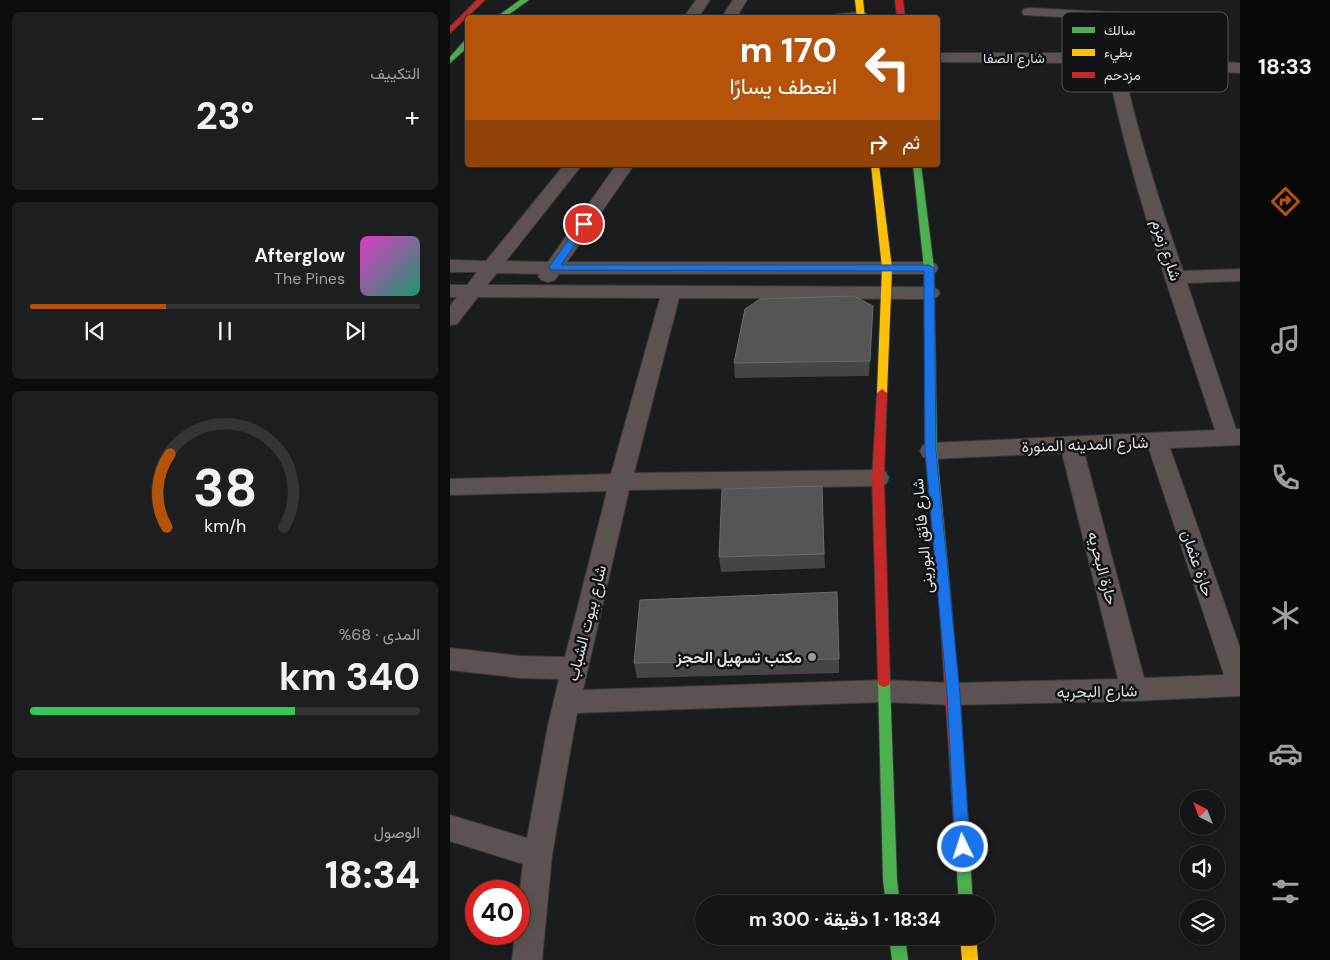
<!DOCTYPE html>
<html lang="ar">
<head>
<meta charset="utf-8">
<style>
	body { margin:0; font-family:"DM Sans",Vazirmatn,sans-serif; background:#1d1e1f; color:#f1f3f6; direction:rtl; height:100vh; display:flex; flex-direction:column; font-size:19px; white-space:nowrap }
	* { box-sizing:border-box; margin:0 }
	p { font-size:16px; color:#9d9fa1 }
	.icon { flex:none; width:28px; height:28px; fill:none; stroke:currentColor; stroke-width:2; stroke-linecap:round; stroke-linejoin:round }
	.map { position:relative; flex:1; overflow:hidden; direction:ltr }
	.drawer { display:flex; flex-direction:column; gap:12px; padding:12px; background:#0b0c0c; width:450px }
	.drawer>* { flex:none }
	.top-card { position:absolute; left:15px; top:15px; width:475px; height:152px; border-radius:5px; box-shadow:0 2px 12px #0003,0 0 0 1px #333435; direction:rtl; background:#b45309; color:#fff; overflow:hidden }
	.needle { width:32px; rotate:318deg }
	.fabs { position:absolute; left:730px; top:790px; display:grid; gap:10px }
	.fabs a { display:grid; place-items:center; width:45px; height:45px; border-radius:50%; background:#141516; box-shadow:0 2px 12px #0003,0 0 0 1px #333435; font-size:25px }
	.speed { position:absolute; left:15px; top:880px; display:flex; gap:10px; font-size:25px; font-weight:700; text-align:center }
	.speed>* { display:grid; place-content:center; width:65px; height:65px; border-radius:50%; background:#141516; box-shadow:0 2px 12px #0003,0 0 0 1px #333435; line-height:1 }
	.speed .limit { border:8px solid #d22; background:#fff; color:#111 }
	.pin { position:absolute; display:grid; place-items:center; width:42px; height:42px; color:#fff; margin:-21px; border:2px solid #fff; border-radius:50%; box-shadow:0 1px 5px #0007 }
	.me { position:absolute; width:55px; margin:-28px; rotate:356deg; stroke-linejoin:round; filter:drop-shadow(0 0 4px #0008) }
	.turn { display:flex; align-items:center; gap:18px; height:105px; padding:0 20px; font-size:22px }
	.turn .icon { width:65px; height:65px; stroke-width:2.5 }
	.turn b { display:block; font-size:35px; line-height:42px }
	.then { display:flex; align-items:center; height:48px; padding:0 20px; background:#0003; gap:10px; font-size:19px }
	.big { font-size:38px; font-weight:700; line-height:1.1 }
	.drawer .tile { flex:1; display:flex; flex-direction:column; justify-content:center; gap:8px; min-width:0; padding:0 18px; border-radius:8px; background:#1d1e1f }
	.drawer .dial { align-items:center; gap:0 }
	.dial svg { height:130px; overflow:visible; fill:none; stroke:#333435; stroke-width:7; stroke-linecap:round; text-anchor:middle }
	.dial text { fill:#f1f3f6; stroke:none }
	.song { display:flex; align-items:center; gap:15px }
	.cover { width:60px; height:60px; border-radius:8px; background:linear-gradient(135deg,hsl(310 70% 55%),hsl(160 70% 35%)) }
	.played { height:5px; border-radius:2px; background:linear-gradient(90deg,#b45309 35%,#333435 35%) }
	.keys { display:flex; justify-content:space-around; direction:ltr }
	.heat { display:flex; justify-content:space-between; align-items:center; font-size:28px; direction:ltr }
	.charge { height:8px; border-radius:4px; background:linear-gradient(90deg,#34c759 68%,#333435 0) }
	.trip { position:absolute; left:245px; top:895px; width:300px; height:50px; border-radius:25px; background:#141516; box-shadow:0 2px 12px #0003,0 0 0 1px #333435; font-weight:700; line-height:50px; text-align:center; direction:rtl }
	main { display:flex; flex:1; min-height:0 }
	.dock { display:flex; flex-direction:column; width:90px; justify-content:space-around; align-items:center; background:#080809; color:#9d9fa1 }
	.dock .icon { width:35px; height:35px }
	.dock .on { color:#b45309 }
	.dock b { font-size:22px; color:#f1f3f6 }
	.map>svg:first-child { display:block }
	.lines { fill:none; stroke-linecap:round; stroke-linejoin:round }
	.street-casing { stroke:#363739; stroke-width:2 }
	.fast-casing { stroke:#363739; stroke-width:2 }
	.slow-casing { stroke:#363739; stroke-width:2 }
	.jam-casing { stroke:#363739; stroke-width:2 }
	.street { fill:#5c5252; fill-rule:evenodd }
	.fast { fill:#4caf50; fill-rule:evenodd }
	.slow { fill:#ffc107; fill-rule:evenodd }
	.jam { fill:#c62828; fill-rule:evenodd }
	.wall { fill:#454547 }
	.building { fill:#555557; stroke:#6b6b6d }
	.route { fill:#1a73e8; stroke:#114b97 }
	.poi-dot { fill:#9a9b9d; stroke:#111215; stroke-width:2 }
	.labels { text-anchor:middle; stroke-width:5; stroke-linejoin:round; paint-order:stroke }
	.far-street-label { font-size:14px; fill:#dfdfe2; stroke:#111215 }
	.street-label { font-size:16px; fill:#dfdfe2; stroke:#111215 }
	.poi-label { font-size:16px; font-weight:bold; fill:#dfdfe2; stroke:#111215; text-anchor:end }
	.key { fill:#111215; stroke:#4f5052; stroke-width:1 }
	.key-label { font-size:14px; fill:#dfdfe2 }
</style>
</head>
<body>
<main>
<nav class="dock">
<b>18:33</b>
<svg class="icon on" aria-label="directions" viewBox="0 0 24 24"><path d="M12 3l9 9-9 9-9-9zM9 14v-3h6M13 9l2 2-2 2"/></svg>
<svg class="icon" aria-label="music" viewBox="0 0 24 24"><path d="M9 18V5l10-2v13"/><circle cx="6" cy="18" r="3"/><circle cx="16" cy="16" r="3"/></svg>
<svg class="icon" aria-label="phone" viewBox="0 0 24 24"><path d="M5 4h4l2 5-3 2q2 4 5 5l2-3 5 2v4C11 20 4 13 5 4z"/></svg>
<svg class="icon" aria-label="climate" viewBox="0 0 24 24"><path d="M12 3v18M4 7l16 10M4 17L20 7"/></svg>
<svg class="icon" aria-label="car" viewBox="0 0 24 24"><path d="M5 17H2v-5l4-1 3-4h7l3 4 3 1v5h-3M9 17h6M6 11h13"/><circle cx="7" cy="17" r="2"/><circle cx="17" cy="17" r="2"/></svg>
<svg class="icon" aria-label="filters" viewBox="0 0 24 24"><path d="M4 7h16M4 17h16"/><circle cx="9" cy="7" r="2"/><circle cx="15" cy="17" r="2"/></svg>
</nav>
<div class="map">
<svg width="790" height="960" viewBox="0 0 790 960">
	<rect width="100%" height="100%" fill="#1b1c1d"/>
	<g class="lines">
		<defs>
			<path id="street" d="M246,0H260L248,18H233Z
				M283,0H297L286,18H271Z
				M579,8L760,17L765,18L767,21L765,24L760,25L574,15L572,12L574,9Z
				M411,12L416,13L417,18H380L387,14Z
				M623,53L790,63V73L673,66C688,136 710,203 733,271L790,269V281L737,283L786,429H790V445L720,448L790,648V696L684,701L503,705L434,702L127,713L102,855L92,960H62L65,934H69V897L73,864L0,841V815L77,838L98,725L109,679L70,678L0,670V648L70,656L115,657L157,491L0,495V479L161,474L210,298L28,297L7,324L0,325V306L7,297H0V285H17L27,272H0V260L36,261L114,165H132L56,261L98,262L166,165H184L117,262H479L486,264L488,268L486,272L479,274H109L105,280L98,282L91,280L88,276L90,274L47,273L37,285L480,287L487,289L490,293L487,297L480,299L229,298L184,473L428,470L436,472L439,478L436,484L428,486L179,490L133,690L434,680L503,683L668,679L612,453L481,459L473,457L470,451L473,445L481,443L765,430C726,310 682,189 657,65L623,63L488,62V53ZM699,449L774,675L694,678L634,452Z"/>
			<path id="fast" d="M70,0H79L54,18H45Z
				M15,40H18V47L0,63V57Z
				M463,165H471L484,268L487,451L501,600L499,604L495,605L491,604L489,600L475,451L474,268Z
				M434,675L439,677L440,681L447,880L450,904H436L433,880L428,681L429,677Z
				M510,805L515,807L517,812L523,904H509L503,812L505,807Z
				M439,936H455L458,960H442Z"/>
			<path id="slow" d="M405,0H413L415,18H407Z
				M421,165H429L442,268L437,393L432,397L427,393L432,268Z
				M510,936H526L528,960H512Z"/>
			<path id="jam" d="M27,0H35L0,33V27Z
				M445,0H453L455,18H447Z
				M432,389L437,393L434,478L440,681L439,685L434,687L429,685L428,681L422,478L427,393Z
				M495,595L499,596L501,600L517,812L515,817L510,819L505,817L503,812L489,600L491,596Z"/>
		</defs>
		<use href="#street" class="street-casing"/>
		<use href="#fast" class="fast-casing"/>
		<use href="#slow" class="slow-casing"/>
		<use href="#jam" class="jam-casing"/>
		<use href="#street" class="street"/>
		<use href="#fast" class="fast"/>
		<use href="#slow" class="slow"/>
		<use href="#jam" class="jam"/>
	</g>
	<path class="wall" d="M422,321L419,376L285,378L284,363Z
		M372,486L375,568L271,572L269,557Z
		M389,659V673L187,678L184,663Z"/>
	<path class="building" d="M394,15V18H313V16Z
		M404,296L423,306L420,361L284,363L295,309L310,299Z
		M372,486L374,554L269,557L272,489Z
		M387,592L389,659L184,663L190,600Z"/>
	<path class="route" d="M134,221L139,224L111,265H479L484,268L486,451L510,694L520,847L518,851L513,854L507,851L505,847L497,694L475,451L474,271L100,270V266L131,222Z"/>
	<circle class="poi-dot" cx="362" cy="657" r="5"/>
	<g class="labels">
		<g class="far-street-label">
			<text x="564" y="63">شارع الصفا</text>
		</g>
		<g class="street-label">
			<text transform="translate(717 250) rotate(72)" y="6">شارع زمزم</text>
			<text transform="translate(635 444) rotate(-2)" y="6">شارع المدينه المنورة</text>
			<text transform="translate(472 536) rotate(-95)" y="6">شارع فائق البورينى</text>
			<text transform="translate(748 563) rotate(71)" y="6">حارة عثمان</text>
			<text transform="translate(653 568) rotate(75)" y="6">حارة البحريه</text>
			<text transform="translate(136 623) rotate(-76)" y="6">شارع بيوت الشباب</text>
			<text transform="translate(647 691) rotate(-1)" y="6">شارع البحريه</text>
		</g>
		<g class="poi-label">
			<text x="352" y="663">مكتب تسهيل الحجز</text>
		</g>
	</g>
	<rect x="612" y="12" width="166" height="80" rx="8" class="key"/>
	<rect x="622" y="27" width="23" height="6" fill="#4caf50"/>
	<rect x="622" y="49" width="23" height="7" fill="#ffc107"/>
	<rect x="622" y="72" width="23" height="6" fill="#c62828"/>
	<g class="key-label">
		<text x="654" y="35">سالك</text>
		<text x="654" y="57">بطيء</text>
		<text x="654" y="80">مزدحم</text>
	</g>
</svg>
<div class="fabs">
<a><svg class="needle" viewBox="-14 -14 28 28"><path d="M0-13l5 13h-10z" fill="#e53935"/><path d="M0 13l5-13h-10z" fill="#9d9fa1"/></svg></a>
<a><svg class="icon" aria-label="sound" viewBox="0 0 24 24"><path d="M4 9h4l5-4v14l-5-4H4zM17 9q2 3 0 6"/></svg></a>
<a><svg class="icon" aria-label="layers" viewBox="0 0 24 24"><path d="M12 4l9 5-9 5-9-5zM3 14l9 5 9-5"/></svg></a>
</div>
<div class="speed"><div class="limit">40</div></div>
<div class="pin" style="left:134px;top:224px;background:#d93025"><svg class="icon" aria-label="arrive" viewBox="0 0 24 24"><path d="M6 21V4h12l-3 4 3 4H6"/></svg></div>
<svg class="me" style="left:513px;top:847px" viewBox="-20 -20 40 40"><circle r="17" fill="#1a73e8" stroke="#fff" stroke-width="3"/><path d="M0-11L8 9 0 5-8 9z" fill="#fff"/></svg>
<div class="trip">18:34 · 1 دقيقة · 300 m</div>
<div class="top-card">
<div class="turn"><svg class="icon" aria-label="left" viewBox="0 0 24 24"><path d="M17 20v-9H6M10 6l-5 5 5 5"/></svg><div><b>170 m</b>انعطف يسارًا</div></div>
<div class="then">ثم<svg class="icon" aria-label="right" viewBox="0 0 24 24"><path d="M7 20v-9h11M14 6l5 5-5 5"/></svg></div>
</div>
</div>
<section class="drawer">
<div class="tile"><p>التكييف</p>
<div class="heat"><a>−</a><b class="big">23°</b><a>+</a></div>
</div>
<div class="tile">
<div class="song"><i class="cover"></i><div><b>Afterglow</b><p>The Pines</p></div></div>
<div class="played"></div>
<div class="keys"><svg class="icon" aria-label="previous" viewBox="0 0 24 24"><path d="M18 5L8 12l10 7zM5 5v14"/></svg><svg class="icon" aria-label="pause" viewBox="0 0 24 24"><path d="M8 5v14M16 5v14"/></svg><svg class="icon" aria-label="next" viewBox="0 0 24 24"><path d="M6 5l10 7-10 7zM19 5v14"/></svg></div>
</div>
<div class="tile dial"><svg viewBox="0 0 100 80">
<path d="M14 69A42 42 0 1 1 86 69"/>
<path d="M14 69A42 42 0 0 1 16 24" stroke="#b45309"/>
<text x="50" y="56" font-size="32" font-weight="700">38</text>
<text x="50" y="72" font-size="11">km/h</text>
</svg></div>
<div class="tile"><p>المدى · 68%</p><b class="big">340 km</b><div class="charge"></div></div>
<div class="tile"><p>الوصول</p><b class="big">18:34</b></div>
</section>
</main>
</body>
</html>
